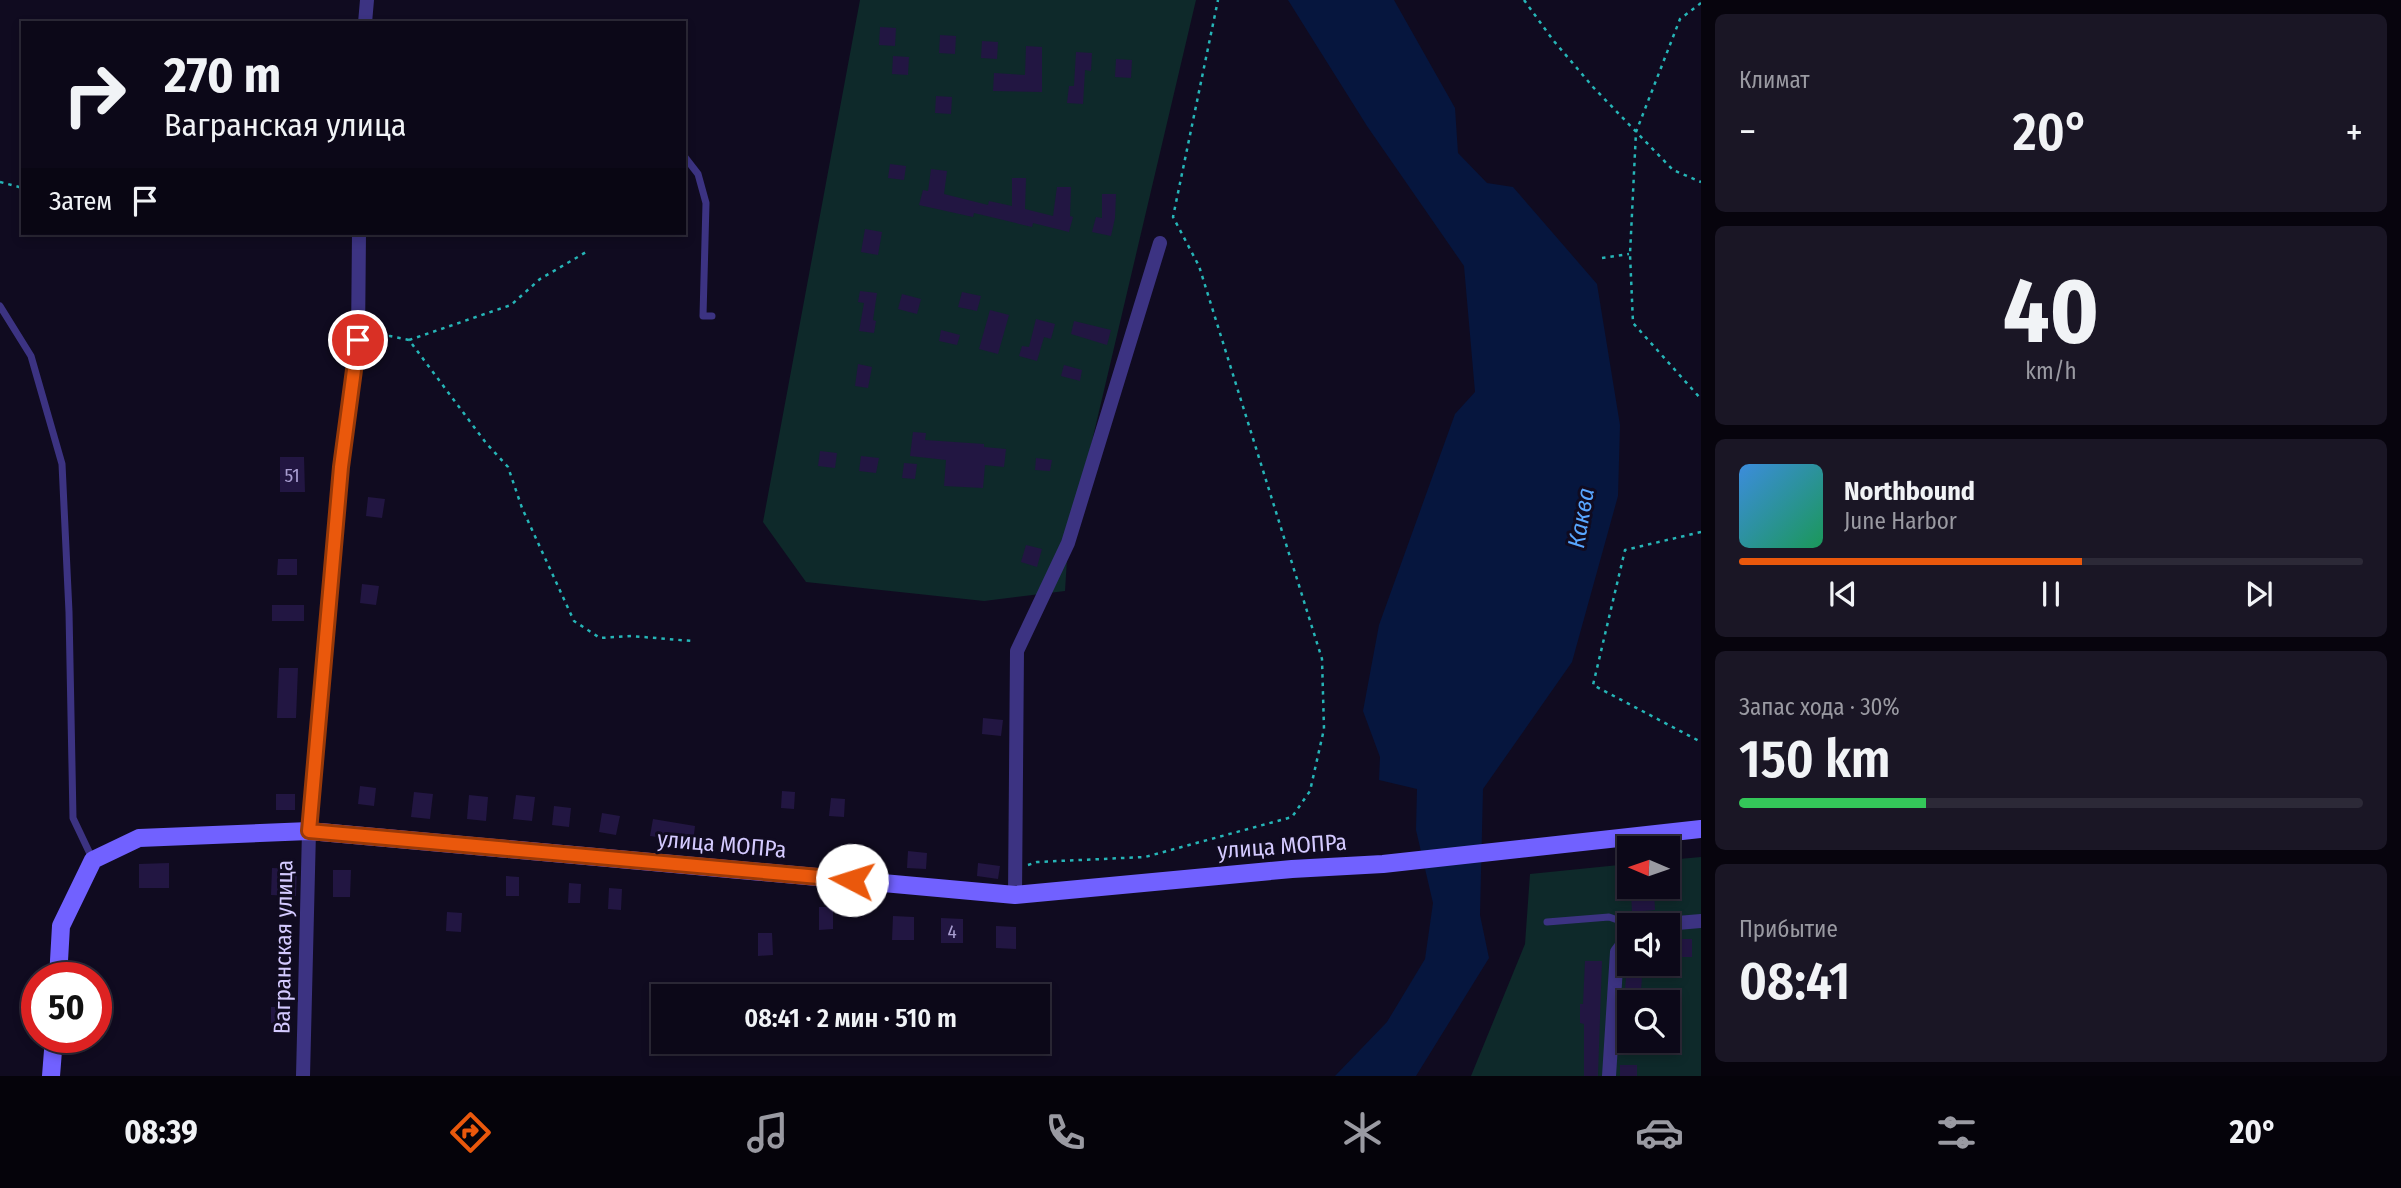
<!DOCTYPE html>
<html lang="ru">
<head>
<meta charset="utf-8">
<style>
	body { margin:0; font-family:"Fira Sans Condensed",sans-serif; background:#1a1625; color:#f1f3f6; height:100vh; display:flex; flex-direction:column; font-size:26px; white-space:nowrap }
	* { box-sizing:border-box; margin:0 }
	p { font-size:23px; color:#9a9aa2 }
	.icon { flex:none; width:38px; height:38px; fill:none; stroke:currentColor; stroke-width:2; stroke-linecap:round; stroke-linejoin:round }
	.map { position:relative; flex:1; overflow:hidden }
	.drawer { display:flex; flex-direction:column; gap:14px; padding:14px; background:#07040d; width:700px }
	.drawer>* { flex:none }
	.top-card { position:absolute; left:21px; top:21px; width:665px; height:214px; border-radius:0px; box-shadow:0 4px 10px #0003,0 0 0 2px #2c2937; background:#0c0818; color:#f1f3f6; overflow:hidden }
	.needle { width:46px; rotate:272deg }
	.buttons { position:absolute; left:1617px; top:836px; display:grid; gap:14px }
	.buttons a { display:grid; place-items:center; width:63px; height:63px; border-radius:0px; background:#0c0818; box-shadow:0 4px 10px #0003,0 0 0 2px #2c2937; font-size:35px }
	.speed { position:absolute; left:21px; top:962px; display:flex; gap:14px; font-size:35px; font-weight:700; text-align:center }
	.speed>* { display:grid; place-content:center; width:91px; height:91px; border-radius:50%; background:#0c0818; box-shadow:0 4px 10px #0003,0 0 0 2px #2c2937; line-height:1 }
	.speed .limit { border:10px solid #d22; background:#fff; color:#111 }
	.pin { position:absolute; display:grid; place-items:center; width:60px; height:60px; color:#fff; margin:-30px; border:4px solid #fff; border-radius:50%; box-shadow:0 2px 7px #0007 }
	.me { position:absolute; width:77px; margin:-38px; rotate:275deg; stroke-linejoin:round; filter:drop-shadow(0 0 5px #0008) }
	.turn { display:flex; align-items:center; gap:24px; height:147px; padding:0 28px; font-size:32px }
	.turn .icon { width:91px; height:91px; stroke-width:2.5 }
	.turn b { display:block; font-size:49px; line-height:60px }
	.then { display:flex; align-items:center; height:66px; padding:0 28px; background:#0003; gap:14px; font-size:26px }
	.big { font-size:52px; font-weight:600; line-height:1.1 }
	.drawer .card { flex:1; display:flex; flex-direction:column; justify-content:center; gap:10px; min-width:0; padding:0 24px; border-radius:10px; background:#1a1625 }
	.drawer .dial { align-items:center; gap:0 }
	.dial b { font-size:91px; line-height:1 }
	.song { display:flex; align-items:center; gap:21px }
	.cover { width:84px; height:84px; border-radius:10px; background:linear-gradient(135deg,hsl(210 70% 55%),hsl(150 70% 35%)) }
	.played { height:7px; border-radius:4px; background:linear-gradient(90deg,#ea580c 55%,#2c2937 55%) }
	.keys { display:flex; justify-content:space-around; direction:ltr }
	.heat { display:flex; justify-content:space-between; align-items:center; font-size:38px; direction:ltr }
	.charge { height:10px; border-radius:5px; background:linear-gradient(90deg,#34c759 30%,#2c2937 0) }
	.trip { position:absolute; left:651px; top:984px; width:399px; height:70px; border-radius:0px; background:#0c0818; box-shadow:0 4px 10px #0003,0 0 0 2px #2c2937; font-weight:600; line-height:70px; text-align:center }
	.tab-bar { display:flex; height:112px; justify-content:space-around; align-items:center; background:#05030a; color:#9a9aa2 }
	.tab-bar .icon { width:49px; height:49px }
	.tab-bar .selected { color:#ea580c }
	.tab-bar b { font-size:32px; color:#f1f3f6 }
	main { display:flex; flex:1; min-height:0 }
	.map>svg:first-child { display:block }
	.green { fill:#0e292a; fill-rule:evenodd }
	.water { fill:#06163e }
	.building { fill:#221642 }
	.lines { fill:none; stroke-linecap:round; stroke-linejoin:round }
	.path { stroke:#26b5b7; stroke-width:2.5; stroke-dasharray:3.5 5; stroke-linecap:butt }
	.lane { stroke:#3c3382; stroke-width:7 }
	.street { stroke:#3c3382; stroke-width:14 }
	.secondary { stroke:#7161ff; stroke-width:18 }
	.route-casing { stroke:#983908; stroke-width:18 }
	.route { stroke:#ea580c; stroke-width:12 }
	.labels { text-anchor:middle; stroke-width:6; stroke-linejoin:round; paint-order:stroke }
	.number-label { font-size:19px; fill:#a89dd0 }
	.street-label { font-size:23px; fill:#d4caff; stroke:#100b20 }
	.water-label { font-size:24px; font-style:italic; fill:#58a6ff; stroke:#100b20 }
</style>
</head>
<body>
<main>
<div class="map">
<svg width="1701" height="1076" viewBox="0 0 1701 1076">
	<rect width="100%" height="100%" fill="#100b20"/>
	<path class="green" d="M860,0H1196L1068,543L1065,591L984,601L806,582L763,522Z
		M1701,857V1076H1471L1525,944L1530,874L1629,864V887H1668V860ZM1629,926H1668V964H1629ZM1629,1003H1668V1041H1629Z"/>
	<path class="water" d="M1288,0H1394L1455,108L1458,153L1487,183L1513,187L1597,284L1620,425L1618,496L1572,662L1483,789L1480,915L1489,958L1416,1076H1335L1387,1022L1425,959L1433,903L1416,830L1417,789L1379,780L1380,757L1363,711L1379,625L1455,414L1475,392L1464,266L1367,126Z"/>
	<path class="building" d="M880,27L896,28L895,46L879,45Z
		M940,35L956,36L955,54L939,53Z
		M982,41L998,42L997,59L981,58Z
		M1026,46L1042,47V92L993,91L994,73L1025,75Z
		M1076,52L1092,53L1091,71L1085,70L1083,104L1067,103L1069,86H1074Z
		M893,56L909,57L908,75L892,74Z
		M1116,59L1132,60L1131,78L1115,77Z
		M936,96L952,97L951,114L935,113Z
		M890,164L906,166L904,180L888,178Z
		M931,169L947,171L944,194L988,205L989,201L1012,206V178H1026L1025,209L1053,216L1057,187H1071L1070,216L1073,217L1069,232L1033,223L1032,227L974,213L973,217L919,205L923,190L928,191Z
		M1102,194H1116L1115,218L1111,236L1092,232L1096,217L1102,218Z
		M865,229L882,232L878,255L861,252Z
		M860,291L877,293L873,320L876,321L874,333L859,331L864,303L858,302Z
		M962,292L981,296L977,311L958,307Z
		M902,294L921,299L917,314L898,309Z
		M990,310L1009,315L998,354L979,349Z
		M1036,319L1055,324L1051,339L1044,337L1037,361L1019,356L1022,346L1029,347Z
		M1074,321L1111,330L1107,345L1071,334Z
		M941,330L960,335L957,345L939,341Z
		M858,364L872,367L868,388L855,386Z
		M1064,365L1082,370L1080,381L1061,376Z
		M913,432L926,433L925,440L984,444V447L1006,449L1004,467L985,465L983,488L944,486L946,460L910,456Z
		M820,451L837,453L835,468L818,466Z
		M861,456L879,458L876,473L859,471Z
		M280,457H304L305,492H280Z
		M1036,458L1052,460L1050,471L1035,470Z
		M904,463L917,464L915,479L902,478Z
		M368,497L385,499L382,518L366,516Z
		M1026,545L1042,549L1037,567L1021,562Z
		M278,559H297V575H277Z
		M362,584L379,586L376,605L360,603Z
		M272,605H304V621H272Z
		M279,668H298L296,718H277Z
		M983,718L1003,720L1001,736L982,734Z
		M360,786L376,788L374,806L358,804Z
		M782,791L795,792L794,809L781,808Z
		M414,792L433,794L430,819L411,817Z
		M276,794H295V810H276Z
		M469,795L488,797L486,821L467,819Z
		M516,795L535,797L532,821L513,819Z
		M831,798L845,799L844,817L829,816Z
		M554,806L571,808L569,827L552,825Z
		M602,813L620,816L616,835L599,832Z
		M653,819L695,826L693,842L650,836Z
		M747,838L768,841L767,854L745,851Z
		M908,851L927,853L926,869L907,868Z
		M169,863V888H139V864Z
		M978,863L1000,866L998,879L977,876Z
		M272,868L297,869L296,896L271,895Z
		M333,870H351L350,897H333Z
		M506,876L519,877V896H506Z
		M569,883L581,884L580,903H568Z
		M609,888L622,889L621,910L608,909Z
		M1654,891L1655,910L1632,912L1631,893Z
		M819,907H833V929L819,930Z
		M447,912L462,913L461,932L446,931Z
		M893,916L914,917V940H892Z
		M941,918L963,919V943H941Z
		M996,926L1016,927V949L996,948Z
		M758,933H772L773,955L758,956Z
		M1669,939H1692V957H1669Z
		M1585,961H1602L1598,1076H1584V1024L1580,1023V1004H1583Z
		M1626,977H1642L1641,990L1625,989Z
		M271,1007H290V1023H271Z
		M1620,1065H1637V1076H1620Z"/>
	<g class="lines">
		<path class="path" d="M1524,0L1553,40L1593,87L1673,170L1701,182
			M1701,3L1680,19L1636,132L1630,254L1633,323L1701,399
			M0,182L23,188
			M1602,258L1629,254
			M372,338L390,336L409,340L486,443L508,467L522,508L574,621L600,638L631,636L692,641
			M409,340L511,305L540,279L588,251
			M1701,532L1625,550L1593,685L1701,742
			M1028,865L1037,862L1145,857L1292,817L1310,791L1324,729L1322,659L1199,266L1173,217L1218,0"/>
		<path class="lane" d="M684,156L698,174L706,203L703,316H712
			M0,306L31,356L62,464L69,612L73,818L92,858
			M1547,922L1609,917L1635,926"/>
		<path class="street" d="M365,23L367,0
			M1015,895L1017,651L1068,543L1160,243
			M1642,926L1701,921
			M303,1076L309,831L341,467L358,340L359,233
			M1609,1076L1617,952L1629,936"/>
		<path class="secondary" d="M58,978L61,926L93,860L139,838L309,831L1015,895L1292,869L1383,864L1701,829
			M51,1076L54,1038"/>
	</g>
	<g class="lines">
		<defs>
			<path id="route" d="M358,340L341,467L309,831L852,880"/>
		</defs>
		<use href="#route" class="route-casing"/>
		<use href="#route" class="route"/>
	</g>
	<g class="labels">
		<g class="number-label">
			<text x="292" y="482">51</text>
			<text x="952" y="938">4</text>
		</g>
		<g class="street-label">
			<text transform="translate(722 844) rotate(5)" y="8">улица МОПРа</text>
			<text transform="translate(1282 846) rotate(-4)" y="8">улица МОПРа</text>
			<text transform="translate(283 947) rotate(-89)" y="8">Вагранская улица</text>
		</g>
		<g class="water-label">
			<text transform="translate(1581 518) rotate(-80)" y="8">Каква</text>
		</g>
	</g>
</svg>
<div class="buttons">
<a><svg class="needle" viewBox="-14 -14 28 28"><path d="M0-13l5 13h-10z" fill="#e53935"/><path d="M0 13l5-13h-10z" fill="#9a9aa2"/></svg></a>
<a><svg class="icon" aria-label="sound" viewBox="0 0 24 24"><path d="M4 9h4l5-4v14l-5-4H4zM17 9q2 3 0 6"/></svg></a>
<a><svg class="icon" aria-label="search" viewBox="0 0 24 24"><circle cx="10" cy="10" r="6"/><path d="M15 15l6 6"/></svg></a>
</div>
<div class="speed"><div class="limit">50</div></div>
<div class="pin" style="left:358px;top:340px;background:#d93025"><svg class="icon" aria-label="arrive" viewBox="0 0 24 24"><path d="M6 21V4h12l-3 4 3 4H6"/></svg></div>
<svg class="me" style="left:852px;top:880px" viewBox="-20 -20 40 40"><circle r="19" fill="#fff"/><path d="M0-13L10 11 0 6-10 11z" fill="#ea580c"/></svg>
<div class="trip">08:41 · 2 мин · 510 m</div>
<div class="top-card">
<div class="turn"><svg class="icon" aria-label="right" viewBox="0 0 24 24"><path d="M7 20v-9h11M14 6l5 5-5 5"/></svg><div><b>270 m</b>Вагранская улица</div></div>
<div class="then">Затем<svg class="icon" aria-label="arrive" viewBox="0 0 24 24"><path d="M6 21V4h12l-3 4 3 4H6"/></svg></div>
</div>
</div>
<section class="drawer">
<div class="card"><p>Климат</p>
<div class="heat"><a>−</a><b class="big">20°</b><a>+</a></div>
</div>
<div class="card dial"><b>40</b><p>km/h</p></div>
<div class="card">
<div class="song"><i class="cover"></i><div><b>Northbound</b><p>June Harbor</p></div></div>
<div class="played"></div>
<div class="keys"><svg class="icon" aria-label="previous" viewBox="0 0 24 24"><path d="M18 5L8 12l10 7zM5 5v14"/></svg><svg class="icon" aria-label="pause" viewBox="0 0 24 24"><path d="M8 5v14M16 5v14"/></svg><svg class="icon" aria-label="next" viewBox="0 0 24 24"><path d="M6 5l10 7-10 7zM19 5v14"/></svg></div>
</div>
<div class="card"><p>Запас хода · 30%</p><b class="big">150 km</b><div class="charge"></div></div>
<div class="card"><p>Прибытие</p><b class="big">08:41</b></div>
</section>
</main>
<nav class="tab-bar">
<b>08:39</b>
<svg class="icon selected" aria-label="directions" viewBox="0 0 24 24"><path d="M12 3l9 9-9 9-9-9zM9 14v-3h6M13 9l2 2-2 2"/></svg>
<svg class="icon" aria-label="music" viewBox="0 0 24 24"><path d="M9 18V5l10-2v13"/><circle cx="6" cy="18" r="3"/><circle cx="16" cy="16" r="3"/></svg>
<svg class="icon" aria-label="phone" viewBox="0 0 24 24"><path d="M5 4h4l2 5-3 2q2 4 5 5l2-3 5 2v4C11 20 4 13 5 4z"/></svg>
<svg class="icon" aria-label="climate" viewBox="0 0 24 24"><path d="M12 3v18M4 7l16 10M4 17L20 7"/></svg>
<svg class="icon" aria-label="car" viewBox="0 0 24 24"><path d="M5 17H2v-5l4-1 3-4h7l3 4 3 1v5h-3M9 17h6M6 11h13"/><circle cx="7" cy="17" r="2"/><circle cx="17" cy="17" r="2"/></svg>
<svg class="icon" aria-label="filters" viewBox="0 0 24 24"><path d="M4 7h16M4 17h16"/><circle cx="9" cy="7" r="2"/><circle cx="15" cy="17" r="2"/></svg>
<b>20°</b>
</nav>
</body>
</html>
